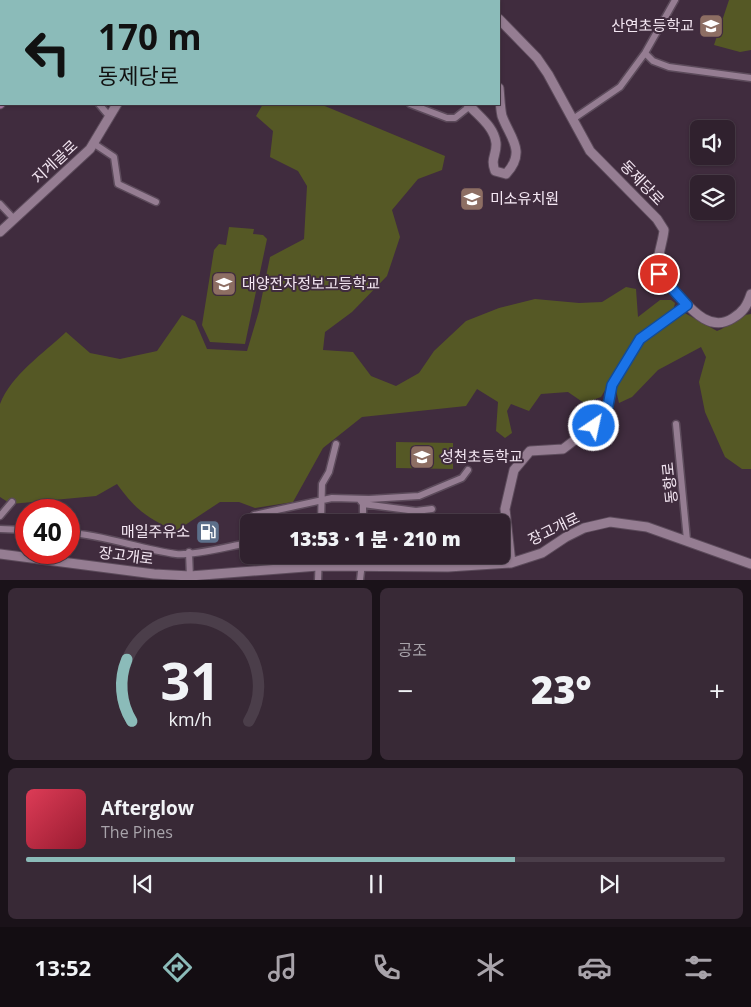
<!DOCTYPE html>
<html lang="ko">
<head>
<meta charset="utf-8">
<style>
	body { margin:0; font-family:"Open Sans","Noto Sans KR",sans-serif; background:#382936; color:#f1f3f6; height:100vh; display:flex; flex-direction:column; font-size:19px; white-space:nowrap }
	* { box-sizing:border-box; margin:0 }
	p { font-size:16px; color:#a8a3aa }
	.icon { flex:none; width:28px; height:28px; fill:none; stroke:currentColor; stroke-width:2; stroke-linecap:round; stroke-linejoin:round }
	.map { position:relative; height:580px; overflow:hidden }
	.details { display:flex; flex-direction:column; gap:8px; padding:8px; background:#1a1219; flex:1 }
	.details>* { flex:none }
	.top-card { position:absolute; left:0px; top:0px; width:500px; height:105px; box-shadow:0 1px 4px #0004,0 0 0 1px #4b3e4a; background:#8bbbb9; color:#111; overflow:hidden }
	.fabs { position:absolute; left:690px; top:120px; display:grid; gap:10px }
	.fabs a { display:grid; place-items:center; width:45px; height:45px; border-radius:8px; background:#30212e; box-shadow:0 1px 4px #0004,0 0 0 1px #4b3e4a; font-size:25px }
	.speed { position:absolute; left:15px; top:499px; display:flex; gap:10px; font-size:25px; font-weight:700; text-align:center }
	.speed>* { display:grid; place-content:center; width:65px; height:65px; border-radius:50%; background:#30212e; box-shadow:0 1px 4px #0004,0 0 0 1px #4b3e4a; line-height:1 }
	.speed .limit { border:8px solid #d22; background:#fff; color:#111 }
	.pin { position:absolute; display:grid; place-items:center; width:42px; height:42px; color:#fff; margin:-21px; border:2px solid #fff; border-radius:50%; box-shadow:0 1px 5px #0007 }
	.me { position:absolute; width:55px; margin:-28px; rotate:34deg; stroke-linejoin:round; filter:drop-shadow(0 0 4px #0008) }
	.turn { display:flex; align-items:center; gap:18px; height:105px; padding:0 15px; font-size:22px }
	.turn .icon { width:65px; height:65px; stroke-width:2.5 }
	.turn b { display:block; font-size:35px; line-height:42px }
	.big { font-size:38px; font-weight:800; line-height:1.1 }
	.details .widget { flex:1; display:flex; flex-direction:column; justify-content:center; gap:8px; min-width:0; padding:0 18px; border-radius:8px; background:#382936 }
	.details .dial { align-items:center; gap:0 }
	.dial svg { height:130px; overflow:visible; fill:none; stroke:#4b3e4a; stroke-width:7; stroke-linecap:round; text-anchor:middle }
	.dial text { fill:#f1f3f6; stroke:none }
	.song { display:flex; align-items:center; gap:15px }
	.cover { width:60px; height:60px; border-radius:8px; background:linear-gradient(135deg,hsl(350 70% 55%),hsl(350 70% 35%)) }
	.played { height:5px; border-radius:2px; background:linear-gradient(90deg,#8bbbb9 70%,#4b3e4a 70%) }
	.keys { display:flex; justify-content:space-around; direction:ltr }
	.heat { display:flex; justify-content:space-between; align-items:center; font-size:28px; direction:ltr }
	.details .tiles { flex:1; display:grid; gap:8px; grid-template-columns:1fr 1fr }
	.widget:last-child { grid-column:span 2 }
	.trip { position:absolute; left:240px; top:514px; width:270px; height:50px; border-radius:8px; background:#30212e; box-shadow:0 1px 4px #0004,0 0 0 1px #4b3e4a; font-weight:800; line-height:50px; text-align:center }
	.menu { display:flex; height:80px; justify-content:space-around; align-items:center; background:#130d12; color:#a8a3aa }
	.menu .icon { width:35px; height:35px }
	.menu .active { color:#8bbbb9 }
	.menu b { font-size:22px; color:#f1f3f6 }
	.map>svg:first-child { display:block }
	.green { fill:#555825 }
	.lines { fill:none; stroke-linecap:round; stroke-linejoin:round }
	.minor-casing { stroke:#5c4b5b; stroke-width:9 }
	.tertiary-casing { stroke:#5c4b5b; stroke-width:11 }
	.secondary-casing { stroke:#5c4b5b; stroke-width:11 }
	.minor { stroke:#957d92; stroke-width:6 }
	.tertiary { stroke:#957d92; stroke-width:9 }
	.secondary { stroke:#a879a2; stroke-width:9 }
	.route-casing { stroke:#114b97; stroke-width:12 }
	.route { stroke:#1a73e8; stroke-width:9 }
	.labels { text-anchor:middle; stroke-width:4; stroke-linejoin:round; paint-order:stroke }
	.poi-label { font-size:15px; fill:#f4e7f3; stroke:#402c3e; text-anchor:start }
	.street-label { font-size:15px; fill:#f4e7f3; stroke:#402c3e }
</style>
</head>
<body>
<div class="map">
<svg width="751" height="580" viewBox="0 0 751 580">
	<rect width="100%" height="100%" fill="#402c3e"/>
	<path class="green" d="M729,0H751V50L740,52L714,45Z
		M263,104H320L445,156L442,170L418,179L392,210L400,237L387,276L352,312L325,332L323,350L353,352L371,376L396,386L419,373L434,351L466,321L499,308L535,299L579,303L602,302L626,287L636,289L638,317L660,300H671L675,303L673,311L636,338L601,397L584,403L568,392L541,394L529,411L511,404L507,411L512,433L505,438L496,431L498,402L477,389L466,406L362,417L323,448L293,502L255,508L239,502H220L176,531C148,519 135,509 117,484L96,496L11,504L0,497V404C11,375 44,353 66,332L90,353L120,359L157,351L182,315L195,321L207,349L247,351L259,311L270,257L304,239L307,186L298,171L270,157L273,131L256,116Z
		M229,227L254,229L253,234L263,235L267,239L245,344L210,342L202,325L214,250L219,244L226,245Z
		M683,312L717,331C728,327 739,315 751,314V469H742L725,457L705,412L699,382L706,357L701,347L658,370L632,397L619,403L615,386L644,340Z
		M396,442L453,443V469L396,468Z"/>
	<g class="lines">
		<defs>
			<path id="minor" d="M163,0L164,1
				M237,0V1
				M481,0L482,1
				M0,4L1,0
				M645,53L653,61L669,67L751,78
				M99,104L109,116
				M410,104L447,118H455L470,106
				M573,119L620,87L645,53L675,0
				M93,143L114,157L118,184L156,202
				M0,204L14,219
				M676,424L687,540
				M359,499L363,504L416,511L432,509
				M254,515L332,498L369,499L419,496L462,478L468,470
				M0,516L12,502
				M321,522L322,484L329,472L336,444
				M363,522V504
				M0,529L26,530
				M69,533C105,535 139,549 176,554C193,556 230,546 249,543
				M189,552L190,578
				M318,580L319,555
				M360,580L363,555"/>
			<path id="tertiary" d="M390,0L391,1
				M309,1V0
				M499,19L537,58L548,74L590,151L657,219L664,230C663,243 655,260 659,272C661,279 671,287 676,293C691,309 710,333 733,318C743,312 747,306 751,294
				M468,104C478,116 494,126 496,143C497,155 490,158 495,171L506,174C527,151 510,138 502,116C500,107 500,97 499,88
				M0,232L90,149L117,104
				M0,554L154,574L190,576L318,566L448,567L511,563L542,553L566,537L584,528L610,522L647,527L751,564
				M511,563L505,509L514,470L530,451L563,449L606,416L612,385L640,339L687,305"/>
			<path id="secondary" d="M108,1L110,0
				M116,1L118,0
				M0,97L1,96
				M0,104L1,103"/>
		</defs>
		<use href="#minor" class="minor-casing"/>
		<use href="#tertiary" class="tertiary-casing"/>
		<use href="#secondary" class="secondary-casing"/>
		<use href="#minor" class="minor"/>
		<use href="#tertiary" class="tertiary"/>
		<use href="#secondary" class="secondary"/>
	</g>
	<g class="lines">
		<defs>
			<path id="route" d="M594,426L606,416L612,385L640,339L687,305L659,274"/>
		</defs>
		<use href="#route" class="route-casing"/>
		<use href="#route" class="route"/>
	</g>
	<defs>
		<symbol id="school-square" viewBox="-11 -11 22 22"><rect x="-9" y="-9" width="18" height="18" rx="4" fill="#8d6e63" stroke="#402c3e"/><path d="M0-5L7-2L0 1L-7-2ZM-4 1L0 2.5L4 1V4Q0 6-4 4Z" fill="#fff"/></symbol>
		<symbol id="fuel-square" viewBox="-11 -11 22 22"><rect x="-9" y="-9" width="18" height="18" rx="4" fill="#5c6f8a" stroke="#402c3e"/><path d="M-5.5-6h7V0h2V4h1.3V-2.5L3-4.5l.8-.8L6-3V5H2.5V1h-1V6h-7ZM-4.2-4.7v3.2H.2V-4.7Z" fill="#fff"/></symbol>
	</defs>
	<g fill-rule="evenodd">
		<use href="#school-square" x="697" y="12" width="28" height="28"/>
		<use href="#school-square" x="458" y="185" width="28" height="28"/>
		<use href="#school-square" x="210" y="270" width="28" height="28"/>
		<use href="#school-square" x="408" y="443" width="28" height="28"/>
		<use href="#fuel-square" x="194" y="518" width="28" height="28"/>
	</g>
	<g class="labels">
		<g class="poi-label">
			<text x="694" y="31" text-anchor="end">산연초등학교</text>
			<text x="490" y="204">미소유치원</text>
			<text x="242" y="289">대양전자정보고등학교</text>
			<text x="440" y="462">성천초등학교</text>
			<text x="190" y="537" text-anchor="end">매일주유소</text>
		</g>
		<g class="street-label">
			<text transform="translate(55 162) rotate(-43)" y="5">지게골로</text>
			<text transform="translate(642 183) rotate(46)" y="5">동제당로</text>
			<text transform="translate(670 483) rotate(-96)" y="5">동항로</text>
			<text transform="translate(554 529) rotate(-26)" y="5">장고개로</text>
			<text transform="translate(126 556) rotate(7)" y="5">장고개로</text>
		</g>
	</g>
</svg>
<div class="fabs">
<a><svg class="icon" aria-label="sound" viewBox="0 0 24 24"><path d="M4 9h4l5-4v14l-5-4H4zM17 9q2 3 0 6"/></svg></a>
<a><svg class="icon" aria-label="layers" viewBox="0 0 24 24"><path d="M12 4l9 5-9 5-9-5zM3 14l9 5 9-5"/></svg></a>
</div>
<div class="speed"><div class="limit">40</div></div>
<div class="pin" style="left:659px;top:274px;background:#d93025"><svg class="icon" aria-label="arrive" viewBox="0 0 24 24"><path d="M6 21V4h12l-3 4 3 4H6"/></svg></div>
<svg class="me" style="left:594px;top:426px" viewBox="-20 -20 40 40"><circle r="17" fill="#1a73e8" stroke="#fff" stroke-width="3"/><path d="M0-11L8 9 0 5-8 9z" fill="#fff"/></svg>
<div class="trip">13:53 · 1 분 · 210 m</div>
<div class="top-card">
<div class="turn"><svg class="icon" aria-label="left" viewBox="0 0 24 24"><path d="M17 20v-9H6M10 6l-5 5 5 5"/></svg><div><b>170 m</b>동제당로</div></div>
</div>
</div>
<section class="details">
<div class="tiles">
<div class="widget dial"><svg viewBox="0 0 100 80">
<path d="M14 69A42 42 0 1 1 86 69"/>
<path d="M14 69A42 42 0 0 1 11 31" stroke="#8bbbb9"/>
<text x="50" y="56" font-size="32" font-weight="700">31</text>
<text x="50" y="72" font-size="11">km/h</text>
</svg></div>
<div class="widget"><p>공조</p>
<div class="heat"><a>−</a><b class="big">23°</b><a>+</a></div>
</div>
<div class="widget">
<div class="song"><i class="cover"></i><div><b>Afterglow</b><p>The Pines</p></div></div>
<div class="played"></div>
<div class="keys"><svg class="icon" aria-label="previous" viewBox="0 0 24 24"><path d="M18 5L8 12l10 7zM5 5v14"/></svg><svg class="icon" aria-label="pause" viewBox="0 0 24 24"><path d="M8 5v14M16 5v14"/></svg><svg class="icon" aria-label="next" viewBox="0 0 24 24"><path d="M6 5l10 7-10 7zM19 5v14"/></svg></div>
</div>
</div>
</section>
<nav class="menu">
<b>13:52</b>
<svg class="icon active" aria-label="directions" viewBox="0 0 24 24"><path d="M12 3l9 9-9 9-9-9zM9 14v-3h6M13 9l2 2-2 2"/></svg>
<svg class="icon" aria-label="music" viewBox="0 0 24 24"><path d="M9 18V5l10-2v13"/><circle cx="6" cy="18" r="3"/><circle cx="16" cy="16" r="3"/></svg>
<svg class="icon" aria-label="phone" viewBox="0 0 24 24"><path d="M5 4h4l2 5-3 2q2 4 5 5l2-3 5 2v4C11 20 4 13 5 4z"/></svg>
<svg class="icon" aria-label="climate" viewBox="0 0 24 24"><path d="M12 3v18M4 7l16 10M4 17L20 7"/></svg>
<svg class="icon" aria-label="car" viewBox="0 0 24 24"><path d="M5 17H2v-5l4-1 3-4h7l3 4 3 1v5h-3M9 17h6M6 11h13"/><circle cx="7" cy="17" r="2"/><circle cx="17" cy="17" r="2"/></svg>
<svg class="icon" aria-label="filters" viewBox="0 0 24 24"><path d="M4 7h16M4 17h16"/><circle cx="9" cy="7" r="2"/><circle cx="15" cy="17" r="2"/></svg>
</nav>
</body>
</html>
